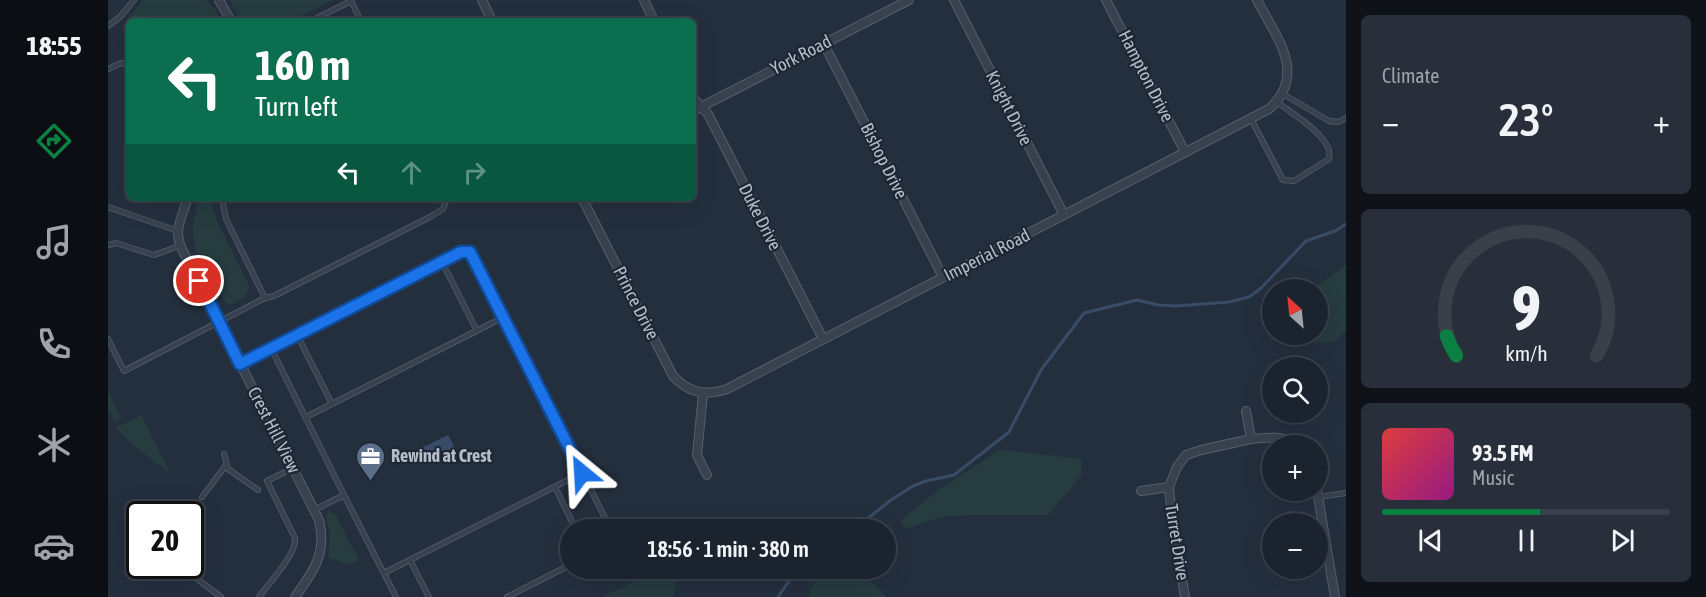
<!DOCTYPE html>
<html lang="en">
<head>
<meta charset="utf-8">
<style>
	body { margin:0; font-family:"Asap Condensed",sans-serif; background:#282f3a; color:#f1f3f6; height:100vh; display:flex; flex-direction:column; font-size:22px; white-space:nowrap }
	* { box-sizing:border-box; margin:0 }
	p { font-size:20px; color:#a0a4aa }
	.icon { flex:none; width:33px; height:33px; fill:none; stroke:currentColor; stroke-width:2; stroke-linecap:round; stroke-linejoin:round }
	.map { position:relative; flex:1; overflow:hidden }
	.details { display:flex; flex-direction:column; gap:15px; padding:15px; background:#0f1319; width:360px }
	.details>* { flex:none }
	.hud { position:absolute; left:18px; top:18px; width:570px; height:183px; border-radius:9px; box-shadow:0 6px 24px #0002,0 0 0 2px #39404a; background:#0b6e4f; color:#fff; overflow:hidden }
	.needle { width:39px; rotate:333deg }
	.fabs { position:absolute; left:1154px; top:279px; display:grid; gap:12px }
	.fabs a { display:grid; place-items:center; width:66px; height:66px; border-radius:50%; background:#1b232e; box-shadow:0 6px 24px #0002,0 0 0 2px #39404a; font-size:30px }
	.speed { position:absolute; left:18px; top:501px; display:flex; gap:12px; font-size:30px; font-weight:700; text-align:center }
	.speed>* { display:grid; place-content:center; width:78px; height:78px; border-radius:50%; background:#1b232e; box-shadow:0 6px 24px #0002,0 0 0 2px #39404a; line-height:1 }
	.speed .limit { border:3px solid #111; border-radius:9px; background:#fff; color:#111 }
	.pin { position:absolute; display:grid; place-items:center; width:51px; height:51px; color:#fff; margin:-26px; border:3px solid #fff; border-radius:50%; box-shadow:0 2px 6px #0007 }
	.me { position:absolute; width:66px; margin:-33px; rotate:333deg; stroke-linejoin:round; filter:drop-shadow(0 0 4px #0008) }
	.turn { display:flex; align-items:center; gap:21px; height:126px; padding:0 30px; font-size:27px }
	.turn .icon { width:78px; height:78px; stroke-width:2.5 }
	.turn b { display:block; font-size:42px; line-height:51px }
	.lanes { display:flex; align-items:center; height:57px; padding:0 30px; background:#0003; justify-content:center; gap:30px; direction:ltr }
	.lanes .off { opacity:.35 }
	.big { font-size:45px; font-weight:600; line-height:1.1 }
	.details .widget { flex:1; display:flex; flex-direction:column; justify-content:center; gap:9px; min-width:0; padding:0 21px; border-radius:9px; background:#282f3a }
	.details .dial { align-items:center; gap:0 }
	.dial svg { height:156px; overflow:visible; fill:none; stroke:#39404a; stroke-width:7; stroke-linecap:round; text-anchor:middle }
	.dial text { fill:#f1f3f6; stroke:none }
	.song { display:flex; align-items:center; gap:18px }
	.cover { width:72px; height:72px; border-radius:9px; background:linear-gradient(135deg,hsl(0 70% 55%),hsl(310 70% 35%)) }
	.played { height:6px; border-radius:3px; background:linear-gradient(90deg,#0b8043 55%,#39404a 55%) }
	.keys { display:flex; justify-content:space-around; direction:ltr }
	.heat { display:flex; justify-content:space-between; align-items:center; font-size:33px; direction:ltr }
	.trip { position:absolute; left:452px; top:519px; width:336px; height:60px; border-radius:30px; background:#1b232e; box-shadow:0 6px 24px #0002,0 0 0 2px #39404a; font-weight:600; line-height:60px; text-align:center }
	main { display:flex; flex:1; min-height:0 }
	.dock { display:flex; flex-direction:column; width:108px; justify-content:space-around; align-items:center; background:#0b0e12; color:#a0a4aa }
	.dock .icon { width:42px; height:42px }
	.dock .on { color:#0b8043 }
	.dock b { font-size:27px; color:#f1f3f6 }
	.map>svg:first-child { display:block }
	.green { fill:#263c3f }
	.water { fill:#394c67 }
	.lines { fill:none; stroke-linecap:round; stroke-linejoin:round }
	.stream { stroke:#394c67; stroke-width:3 }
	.service-casing { stroke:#565f6c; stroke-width:6 }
	.minor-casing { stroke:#565f6c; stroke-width:10 }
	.service { stroke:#38414e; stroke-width:4.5 }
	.minor { stroke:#38414e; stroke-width:8 }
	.route-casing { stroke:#114b97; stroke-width:15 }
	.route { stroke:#1a73e8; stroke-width:10 }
	.labels { text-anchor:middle; stroke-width:4.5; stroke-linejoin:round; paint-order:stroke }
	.street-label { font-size:18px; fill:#b4bcc9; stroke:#1d2633 }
	.poi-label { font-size:18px; font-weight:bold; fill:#b4bcc9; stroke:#1d2633; text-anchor:start }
</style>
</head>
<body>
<main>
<nav class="dock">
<b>18:55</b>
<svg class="icon on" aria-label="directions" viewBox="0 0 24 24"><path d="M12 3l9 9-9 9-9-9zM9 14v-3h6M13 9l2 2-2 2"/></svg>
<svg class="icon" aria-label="music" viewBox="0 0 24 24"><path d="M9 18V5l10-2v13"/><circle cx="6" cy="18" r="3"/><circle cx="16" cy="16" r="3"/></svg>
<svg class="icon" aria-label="phone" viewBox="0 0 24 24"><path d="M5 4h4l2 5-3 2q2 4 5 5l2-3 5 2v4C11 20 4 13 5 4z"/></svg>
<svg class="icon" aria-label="climate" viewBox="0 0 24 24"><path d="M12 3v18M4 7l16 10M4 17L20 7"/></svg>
<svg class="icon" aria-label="car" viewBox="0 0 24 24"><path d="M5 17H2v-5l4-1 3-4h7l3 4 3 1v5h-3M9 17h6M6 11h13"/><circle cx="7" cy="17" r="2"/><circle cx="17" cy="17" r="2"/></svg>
</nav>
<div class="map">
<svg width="1238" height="597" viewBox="0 0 1238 597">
	<rect width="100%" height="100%" fill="#242f3e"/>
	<path class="green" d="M35,0H98L106,8L114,21H21V49L17,47L18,36L15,25Z
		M122,0H224L183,21H132Z
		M91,198H105L103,204L105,205L108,219L139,281L141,288L137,297L125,304H118L113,295L109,293C89,253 77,244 91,198Z
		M1238,265V331L1224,343L1163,339L1165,335L1209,334V290L1204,289Z
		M0,390L13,418L7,421L2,411L0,412Z
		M33,415L61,471L60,472L20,441L8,428Z
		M895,450L974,459L973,476L940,515H869L835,517L796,529L792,521L829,491L890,451Z
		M221,510L224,514L227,513L251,560L241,565L220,557L222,534L218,517Z
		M727,568L750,569L778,597H701C703,583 712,571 727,568Z
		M555,569H568L566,597H493Z"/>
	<path class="water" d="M340,435L347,448L319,462L312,449Z"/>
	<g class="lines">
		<path class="stream" d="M745,530L783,500L805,486L818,481L846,475L901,432L933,370L976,313L1029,300L1050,305L1068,306L1121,302L1141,297L1153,288L1198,241L1227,231L1238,224
			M670,597L690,568"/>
		<defs>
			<path id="service" d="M203,21L243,1L253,21
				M0,26L13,16L26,0
				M0,69L13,63L21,65
				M1175,94L1221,121L1231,122L1238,118
				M1143,119L1175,180L1186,181L1221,159C1227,138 1184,114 1169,102
				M114,198L118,219L157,298
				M0,207L70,231
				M0,245L8,243L46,255L71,246
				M334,262L369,331
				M189,335L224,404
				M0,339L16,371L157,298L166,296L322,217L335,209L339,198
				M163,348L236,495
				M132,364L353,252H362L365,255L503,530
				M198,417L396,317
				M116,454L120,469L150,490
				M447,487L468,530
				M94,497L118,465
				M1211,497L1238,493
				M206,510L236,495L288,597
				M302,560L321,597
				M72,566L113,597
				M276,573L474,473
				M151,597C160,584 189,554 187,538L159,481L185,468
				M399,597L462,565"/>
			<path id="minor" d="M111,0L123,21
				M374,0L384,21
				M536,0L546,21
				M846,0L956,215
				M998,0L1077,152
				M716,44L835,277
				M585,98L600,114L715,339
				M585,111L801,0
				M80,198C71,224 63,235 80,260L211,520C219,553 206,571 187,597
				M474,198L565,376C581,393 597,396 619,389L1161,109C1200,74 1168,37 1149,0
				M595,394L589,455L599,475
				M1138,411L1143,439C1159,438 1176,434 1190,446
				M1209,490L1227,597
				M1033,491L1061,487
				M1077,597L1064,519L1061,487L1069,467L1078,455L1093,450L1143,439"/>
		</defs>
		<use href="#service" class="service-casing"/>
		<use href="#minor" class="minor-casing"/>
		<use href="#service" class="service"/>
		<use href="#minor" class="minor"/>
	</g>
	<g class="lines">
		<defs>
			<path id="route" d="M91,281L132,364L353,252H362L474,473"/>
		</defs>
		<use href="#route" class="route-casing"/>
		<use href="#route" class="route"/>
	</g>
	<defs>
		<symbol id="office-pin" viewBox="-11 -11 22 30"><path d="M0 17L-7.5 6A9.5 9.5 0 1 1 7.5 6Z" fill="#5c6f8a" stroke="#1d2633"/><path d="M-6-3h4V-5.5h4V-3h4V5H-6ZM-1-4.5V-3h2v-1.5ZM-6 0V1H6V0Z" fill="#fff"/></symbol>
	</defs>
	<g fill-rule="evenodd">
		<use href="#office-pin" x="246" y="440" width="33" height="45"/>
	</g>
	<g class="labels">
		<g class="street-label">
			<text transform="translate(693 55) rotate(-27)" y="6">York Road</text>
			<text transform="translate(1038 76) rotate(63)" y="6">Hampton Drive</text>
			<text transform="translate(901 108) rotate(63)" y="6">Knight Drive</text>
			<text transform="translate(776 161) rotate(63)" y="6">Bishop Drive</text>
			<text transform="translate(652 217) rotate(63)" y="6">Duke Drive</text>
			<text transform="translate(879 255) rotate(-27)" y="6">Imperial Road</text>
			<text transform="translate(528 303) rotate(63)" y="6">Prince Drive</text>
			<text transform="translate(166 430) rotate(63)" y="6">Crest Hill View</text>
			<text transform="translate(1069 542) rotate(81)" y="6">Turret Drive</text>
		</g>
		<g class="poi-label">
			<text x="283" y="462">Rewind at Crest</text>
		</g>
	</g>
</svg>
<div class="fabs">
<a><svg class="needle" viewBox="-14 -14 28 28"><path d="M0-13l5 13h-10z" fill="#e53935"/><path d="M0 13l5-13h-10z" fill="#a0a4aa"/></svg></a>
<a><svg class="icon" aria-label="search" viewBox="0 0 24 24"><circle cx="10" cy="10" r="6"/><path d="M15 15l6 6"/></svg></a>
<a>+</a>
<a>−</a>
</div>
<div class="speed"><div class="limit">20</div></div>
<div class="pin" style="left:91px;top:281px;background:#d93025"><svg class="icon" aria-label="arrive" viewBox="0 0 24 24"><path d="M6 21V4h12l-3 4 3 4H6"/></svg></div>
<svg class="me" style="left:474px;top:473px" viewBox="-20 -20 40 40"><path d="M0-17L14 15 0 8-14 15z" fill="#1a73e8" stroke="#fff" stroke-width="4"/></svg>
<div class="trip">18:56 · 1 min · 380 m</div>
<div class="hud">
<div class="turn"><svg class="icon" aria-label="left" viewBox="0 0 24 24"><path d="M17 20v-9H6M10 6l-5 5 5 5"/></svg><div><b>160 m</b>Turn left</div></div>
<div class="lanes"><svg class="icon" aria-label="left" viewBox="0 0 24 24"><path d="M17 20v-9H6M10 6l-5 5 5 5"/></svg><svg class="icon off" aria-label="ahead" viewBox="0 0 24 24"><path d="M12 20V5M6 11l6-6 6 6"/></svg><svg class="icon off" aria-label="right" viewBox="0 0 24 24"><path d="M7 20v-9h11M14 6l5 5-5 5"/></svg></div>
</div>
</div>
<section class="details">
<div class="widget"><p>Climate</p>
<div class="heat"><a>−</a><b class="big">23°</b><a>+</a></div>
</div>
<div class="widget dial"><svg viewBox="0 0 100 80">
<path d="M14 69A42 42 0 1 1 86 69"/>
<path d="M14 69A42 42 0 0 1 9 59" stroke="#0b8043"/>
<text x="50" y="56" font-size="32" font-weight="700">9</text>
<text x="50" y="72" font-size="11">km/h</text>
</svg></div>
<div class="widget">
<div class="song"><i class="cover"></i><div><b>93.5 FM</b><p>Music</p></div></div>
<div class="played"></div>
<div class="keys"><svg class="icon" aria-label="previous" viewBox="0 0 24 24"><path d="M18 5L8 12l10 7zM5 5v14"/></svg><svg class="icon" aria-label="pause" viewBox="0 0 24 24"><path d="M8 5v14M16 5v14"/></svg><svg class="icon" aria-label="next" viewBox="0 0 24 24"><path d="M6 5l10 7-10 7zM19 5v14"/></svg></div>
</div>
</section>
</main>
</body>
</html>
